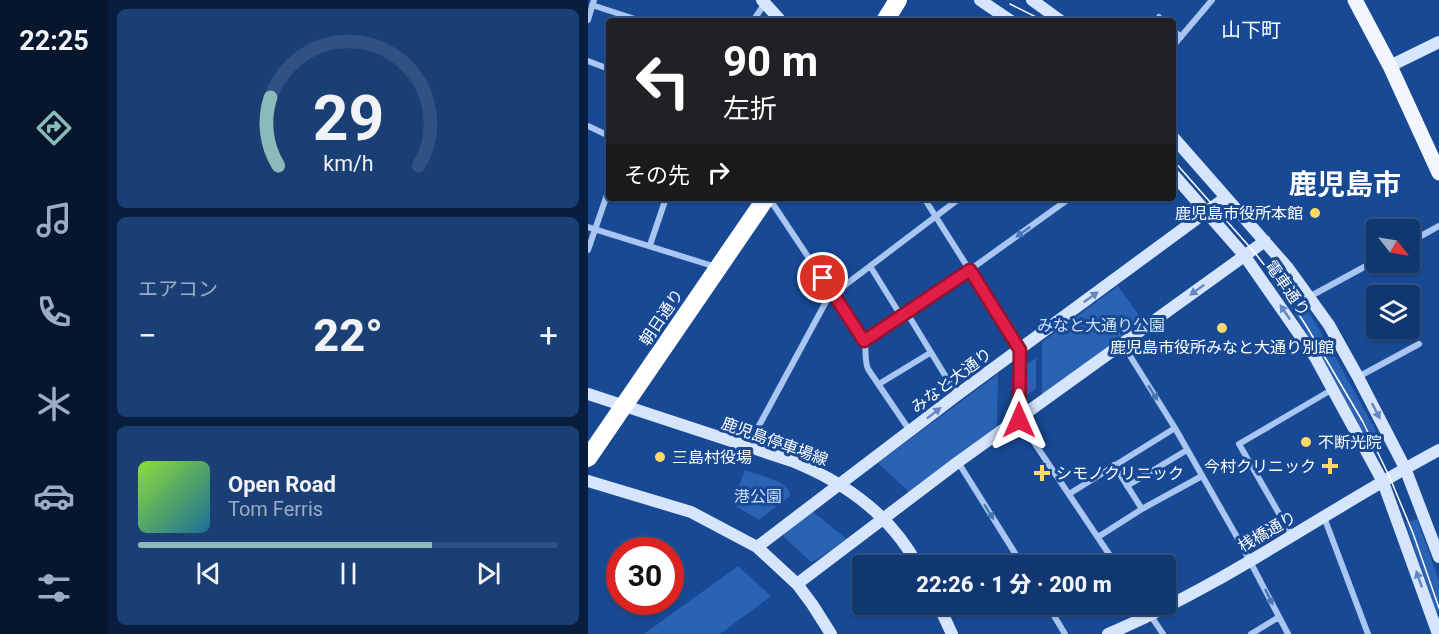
<!DOCTYPE html>
<html lang="ja">
<head>
<meta charset="utf-8">
<style>
	body { margin:0; font-family:Roboto,"Noto Sans JP",sans-serif; background:#1a3f75; color:#f1f3f6; height:100vh; display:flex; flex-direction:column; font-size:22px; white-space:nowrap }
	* { box-sizing:border-box; margin:0 }
	p { font-size:20px; color:#9cacc3 }
	.icon { flex:none; width:33px; height:33px; fill:none; stroke:currentColor; stroke-width:2; stroke-linecap:round; stroke-linejoin:round }
	.map { position:relative; flex:1; overflow:hidden }
	.details { display:flex; flex-direction:column; gap:9px; padding:9px; background:#091e3e; width:480px }
	.details>* { flex:none }
	.banner { position:absolute; left:18px; top:18px; width:570px; height:183px; border-radius:6px; box-shadow:0 2px 4px #0004,0 0 0 2px #305183; background:#202124; color:#fff; overflow:hidden }
	.needle { width:39px; rotate:121deg }
	.controls { position:absolute; left:778px; top:219px; display:grid; gap:12px }
	.controls a { display:grid; place-items:center; width:54px; height:54px; border-radius:6px; background:#113770; box-shadow:0 2px 4px #0004,0 0 0 2px #305183; font-size:30px }
	.speed { position:absolute; left:18px; top:537px; display:flex; gap:12px; font-size:30px; font-weight:700; text-align:center }
	.speed>* { display:grid; place-content:center; width:78px; height:78px; border-radius:50%; background:#113770; box-shadow:0 2px 4px #0004,0 0 0 2px #305183; line-height:1 }
	.speed .limit { border:9px solid #d22; background:#fff; color:#111 }
	.pin { position:absolute; display:grid; place-items:center; width:51px; height:51px; color:#fff; margin:-26px; border:3px solid #fff; border-radius:50%; box-shadow:0 2px 6px #0007 }
	.me { position:absolute; width:66px; margin:-33px; rotate:0deg; stroke-linejoin:round; filter:drop-shadow(0 0 4px #0008) }
	.turn { display:flex; align-items:center; gap:21px; height:126px; padding:0 18px; font-size:27px }
	.turn .icon { width:78px; height:78px; stroke-width:2.5 }
	.turn b { display:block; font-size:42px; line-height:51px }
	.then { display:flex; align-items:center; height:57px; padding:0 18px; background:#0003; gap:12px; font-size:22px }
	.big { font-size:45px; font-weight:800; line-height:1.1 }
	.details .widget { flex:1; display:flex; flex-direction:column; justify-content:center; gap:9px; min-width:0; padding:0 21px; border-radius:9px; background:#1a3f75 }
	.details .dial { align-items:center; gap:0 }
	.dial svg { height:156px; overflow:visible; fill:none; stroke:#305183; stroke-width:7; stroke-linecap:round; text-anchor:middle }
	.dial text { fill:#f1f3f6; stroke:none }
	.song { display:flex; align-items:center; gap:18px }
	.cover { width:72px; height:72px; border-radius:9px; background:linear-gradient(135deg,hsl(90 70% 55%),hsl(200 70% 35%)) }
	.played { height:6px; border-radius:3px; background:linear-gradient(90deg,#8bbbb9 70%,#305183 70%) }
	.keys { display:flex; justify-content:space-around; direction:ltr }
	.heat { display:flex; justify-content:space-between; align-items:center; font-size:33px; direction:ltr }
	.trip { position:absolute; left:264px; top:555px; width:324px; height:60px; border-radius:6px; background:#113770; box-shadow:0 2px 4px #0004,0 0 0 2px #305183; font-weight:800; line-height:60px; text-align:center }
	main { display:flex; flex:1; min-height:0 }
	.menu { display:flex; flex-direction:column; width:108px; justify-content:space-around; align-items:center; background:#07162d; color:#9cacc3 }
	.menu .icon { width:42px; height:42px }
	.menu .selected { color:#8bbbb9 }
	.menu b { font-size:27px; color:#f1f3f6 }
	.map>svg:first-child { display:block }
	.green { fill:#2a62b4 }
	.lines { fill:none; stroke-linecap:round; stroke-linejoin:round }
	.street { stroke:#a8c6f1; stroke-width:6 }
	.secondary { stroke:#d6e5fc; stroke-width:12 }
	.primary { stroke:#f2f7ff; stroke-width:15 }
	.highway { stroke:#fff; stroke-width:18 }
	.tram { stroke:#fff; stroke-width:1.5 }
	.oneway { fill:#4a75b5 }
	.oneway2 { fill:#6387be }
	.route-casing { stroke:#92132f; stroke-width:15 }
	.route { stroke:#e11d48; stroke-width:10 }
	.poi-dot { fill:#ffd968; stroke:#174995; stroke-width:2 }
	.labels { text-anchor:middle; stroke-width:6; stroke-linejoin:round; paint-order:stroke }
	.poi-label { font-size:16px; fill:#fff; stroke:#174995; text-anchor:start }
	.street-label { font-size:16px; fill:#fff; stroke:#174995 }
	.park-label { font-size:16px; fill:#cfe2fc; stroke:#174995 }
	.quarter-label { font-size:20px; fill:#fff; stroke:#174995 }
	.town-label { font-size:28px; font-weight:bold; fill:#fff; stroke:#174995 }
</style>
</head>
<body>
<main>
<nav class="menu">
<b>22:25</b>
<svg class="icon selected" aria-label="directions" viewBox="0 0 24 24"><path d="M12 3l9 9-9 9-9-9zM9 14v-3h6M13 9l2 2-2 2"/></svg>
<svg class="icon" aria-label="music" viewBox="0 0 24 24"><path d="M9 18V5l10-2v13"/><circle cx="6" cy="18" r="3"/><circle cx="16" cy="16" r="3"/></svg>
<svg class="icon" aria-label="phone" viewBox="0 0 24 24"><path d="M5 4h4l2 5-3 2q2 4 5 5l2-3 5 2v4C11 20 4 13 5 4z"/></svg>
<svg class="icon" aria-label="climate" viewBox="0 0 24 24"><path d="M12 3v18M4 7l16 10M4 17L20 7"/></svg>
<svg class="icon" aria-label="car" viewBox="0 0 24 24"><path d="M5 17H2v-5l4-1 3-4h7l3 4 3 1v5h-3M9 17h6M6 11h13"/><circle cx="7" cy="17" r="2"/><circle cx="17" cy="17" r="2"/></svg>
<svg class="icon" aria-label="filters" viewBox="0 0 24 24"><path d="M4 7h16M4 17h16"/><circle cx="9" cy="7" r="2"/><circle cx="15" cy="17" r="2"/></svg>
</nav>
<section class="details">
<div class="widget dial"><svg viewBox="0 0 100 80">
<path d="M14 69A42 42 0 1 1 86 69"/>
<path d="M14 69A42 42 0 0 1 10 34" stroke="#8bbbb9"/>
<text x="50" y="56" font-size="32" font-weight="700">29</text>
<text x="50" y="72" font-size="11">km/h</text>
</svg></div>
<div class="widget"><p>エアコン</p>
<div class="heat"><a>−</a><b class="big">22°</b><a>+</a></div>
</div>
<div class="widget">
<div class="song"><i class="cover"></i><div><b>Open Road</b><p>Tom Ferris</p></div></div>
<div class="played"></div>
<div class="keys"><svg class="icon" aria-label="previous" viewBox="0 0 24 24"><path d="M18 5L8 12l10 7zM5 5v14"/></svg><svg class="icon" aria-label="pause" viewBox="0 0 24 24"><path d="M8 5v14M16 5v14"/></svg><svg class="icon" aria-label="next" viewBox="0 0 24 24"><path d="M6 5l10 7-10 7zM19 5v14"/></svg></div>
</div>
</section>
<div class="map">
<svg width="851" height="634" viewBox="0 0 851 634">
	<rect width="100%" height="100%" fill="#174995"/>
	<path class="green" d="M686,261C726,315 757,374 789,433L778,439C746,379 716,323 676,269Z
		M530,286L555,321L454,395V342Z
		M448,358V389L436,397V366Z
		M410,374L409,427L321,492L290,463Z
		M157,470L190,481L201,490L202,496L171,520L144,504Z
		M224,511L259,539L228,560L223,562L196,537V532Z
		M829,519L851,581V612L848,613L818,523Z
		M150,566L183,596L132,634H56Z"/>
	<g class="lines">
		<path class="street" d="M4,5L53,21
			M571,17L575,21
			M0,20L6,0
			M165,21L177,3
			M585,30L593,37
			M585,46L624,0
			M0,61L21,69
			M0,126L21,136
			M181,198L276,341C279,351 276,359 280,369L322,431
			M336,198L432,350L431,420L529,566
			M0,227L128,267
			M822,242L851,226
			M62,245L78,198
			M0,250L21,189
			M282,266L313,316
			M721,297L789,260
			M319,313L369,395
			M276,341L376,274L482,198
			M534,343L587,428L653,544L700,634
			M770,377L831,344
			M291,384L342,353
			M160,446L240,298L372,198
			M370,462L435,566
			M526,465L554,509
			M539,486L599,450
			M481,494L587,428
			M736,517L780,634
			M704,536L651,444L745,389
			M510,537L554,509L614,476
			M459,604L477,634
			M555,604L575,634
			M663,634L691,617"/>
		<path class="secondary" d="M174,0L193,21
			M392,0L423,21
			M444,0L473,21
			M802,66L851,42
			M585,137L700,268L741,325L770,377L817,468L851,557
			M585,174L656,255L727,357L795,482L850,634
			M0,394L204,461C256,482 303,515 330,566
			M0,481L103,512L169,547L209,584L224,604L243,634
			M169,547L369,395L637,198
			M209,584L370,462L677,241
			M350,604L364,634
			M520,634C637,585 740,509 851,450"/>
		<path class="primary" d="M767,0L802,66L851,173"/>
		<path class="highway" d="M297,21L310,0
			M0,458L178,198"/>
		<path class="tram" d="M422,4L456,21
			M585,160L667,253L692,285L719,327L775,422L802,478L825,533L851,608"/>
	</g>
	<defs><path id="oneway-solid" d="M-6-.8H1V-3.2L6.5 0L1 3.2V.8H-6Z" transform="scale(1.5)"/></defs>
	<g class="oneway">
		<use href="#oneway-solid" transform="translate(435 232) rotate(144)"/>
		<use href="#oneway-solid" transform="translate(565 393) rotate(58)"/>
		<use href="#oneway-solid" transform="translate(401 512) rotate(58)"/>
		<use href="#oneway-solid" transform="translate(681 597) rotate(64)"/>
	</g>
	<g class="oneway2">
		<use href="#oneway-solid" transform="translate(609 290) rotate(144)"/>
		<use href="#oneway-solid" transform="translate(503 297) rotate(-36)"/>
		<use href="#oneway-solid" transform="translate(697 312) rotate(-124)"/>
		<use href="#oneway-solid" transform="translate(788 411) rotate(63)"/>
		<use href="#oneway-solid" transform="translate(346 413) rotate(-38)"/>
		<use href="#oneway-solid" transform="translate(831 579) rotate(-109)"/>
	</g>
	<g class="lines">
		<defs>
			<path id="route" d="M235,278L276,341L382,270L432,350L431,420"/>
		</defs>
		<use href="#route" class="route-casing"/>
		<use href="#route" class="route"/>
	</g>
	<g class="poi-dot">
		<circle cx="727" cy="213" r="6"/>
		<circle cx="634" cy="328" r="6"/>
		<circle cx="718" cy="442" r="6"/>
		<circle cx="72" cy="457" r="6"/>
		<path d="M739 457h6v6h6v6h-6v6h-6v-6h-6v-6h6z"/>
		<path d="M451 464h6v6h6v6h-6v6h-6v-6h-6v-6h6z"/>
	</g>
	<g class="labels">
		<g class="poi-label">
			<text x="715" y="219" text-anchor="end">鹿児島市役所本館</text>
			<text x="634" y="353" text-anchor="middle">鹿児島市役所みなと大通り別館</text>
			<text x="730" y="448">不断光院</text>
			<text x="84" y="463">三島村役場</text>
			<text x="728" y="472" text-anchor="end">今村クリニック</text>
			<text x="468" y="479">シモノクリニック</text>
		</g>
		<g class="street-label">
			<text transform="translate(700 288) rotate(55)" y="6">電車通り</text>
			<text transform="translate(73 317) rotate(-56)" y="6">朝日通り</text>
			<text transform="translate(363 380) rotate(-37)" y="6">みなと大通り</text>
			<text transform="translate(187 441) rotate(20)" y="6">鹿児島停車場線</text>
			<text transform="translate(679 531) rotate(-30)" y="6">桟橋通り</text>
		</g>
		<g class="park-label">
			<text x="513" y="331">みなと大通り公園</text>
			<text x="170" y="502">港公園</text>
		</g>
		<g class="quarter-label">
			<text x="663" y="37">山下町</text>
		</g>
		<g class="town-label">
			<text x="757" y="194">鹿児島市</text>
		</g>
	</g>
</svg>
<div class="controls">
<a><svg class="needle" viewBox="-14 -14 28 28"><path d="M0-13l5 13h-10z" fill="#e53935"/><path d="M0 13l5-13h-10z" fill="#9cacc3"/></svg></a>
<a><svg class="icon" aria-label="layers" viewBox="0 0 24 24"><path d="M12 4l9 5-9 5-9-5zM3 14l9 5 9-5"/></svg></a>
</div>
<div class="speed"><div class="limit">30</div></div>
<div class="pin" style="left:235px;top:278px;background:#d93025"><svg class="icon" aria-label="arrive" viewBox="0 0 24 24"><path d="M6 21V4h12l-3 4 3 4H6"/></svg></div>
<svg class="me" style="left:431px;top:420px" viewBox="-20 -20 40 40"><path d="M0-17L14 15 0 8-14 15z" fill="#e11d48" stroke="#fff" stroke-width="4"/></svg>
<div class="trip">22:26 · 1 分 · 200 m</div>
<div class="banner">
<div class="turn"><svg class="icon" aria-label="left" viewBox="0 0 24 24"><path d="M17 20v-9H6M10 6l-5 5 5 5"/></svg><div><b>90 m</b>左折</div></div>
<div class="then">その先<svg class="icon" aria-label="right" viewBox="0 0 24 24"><path d="M7 20v-9h11M14 6l5 5-5 5"/></svg></div>
</div>
</div>
</main>
</body>
</html>
